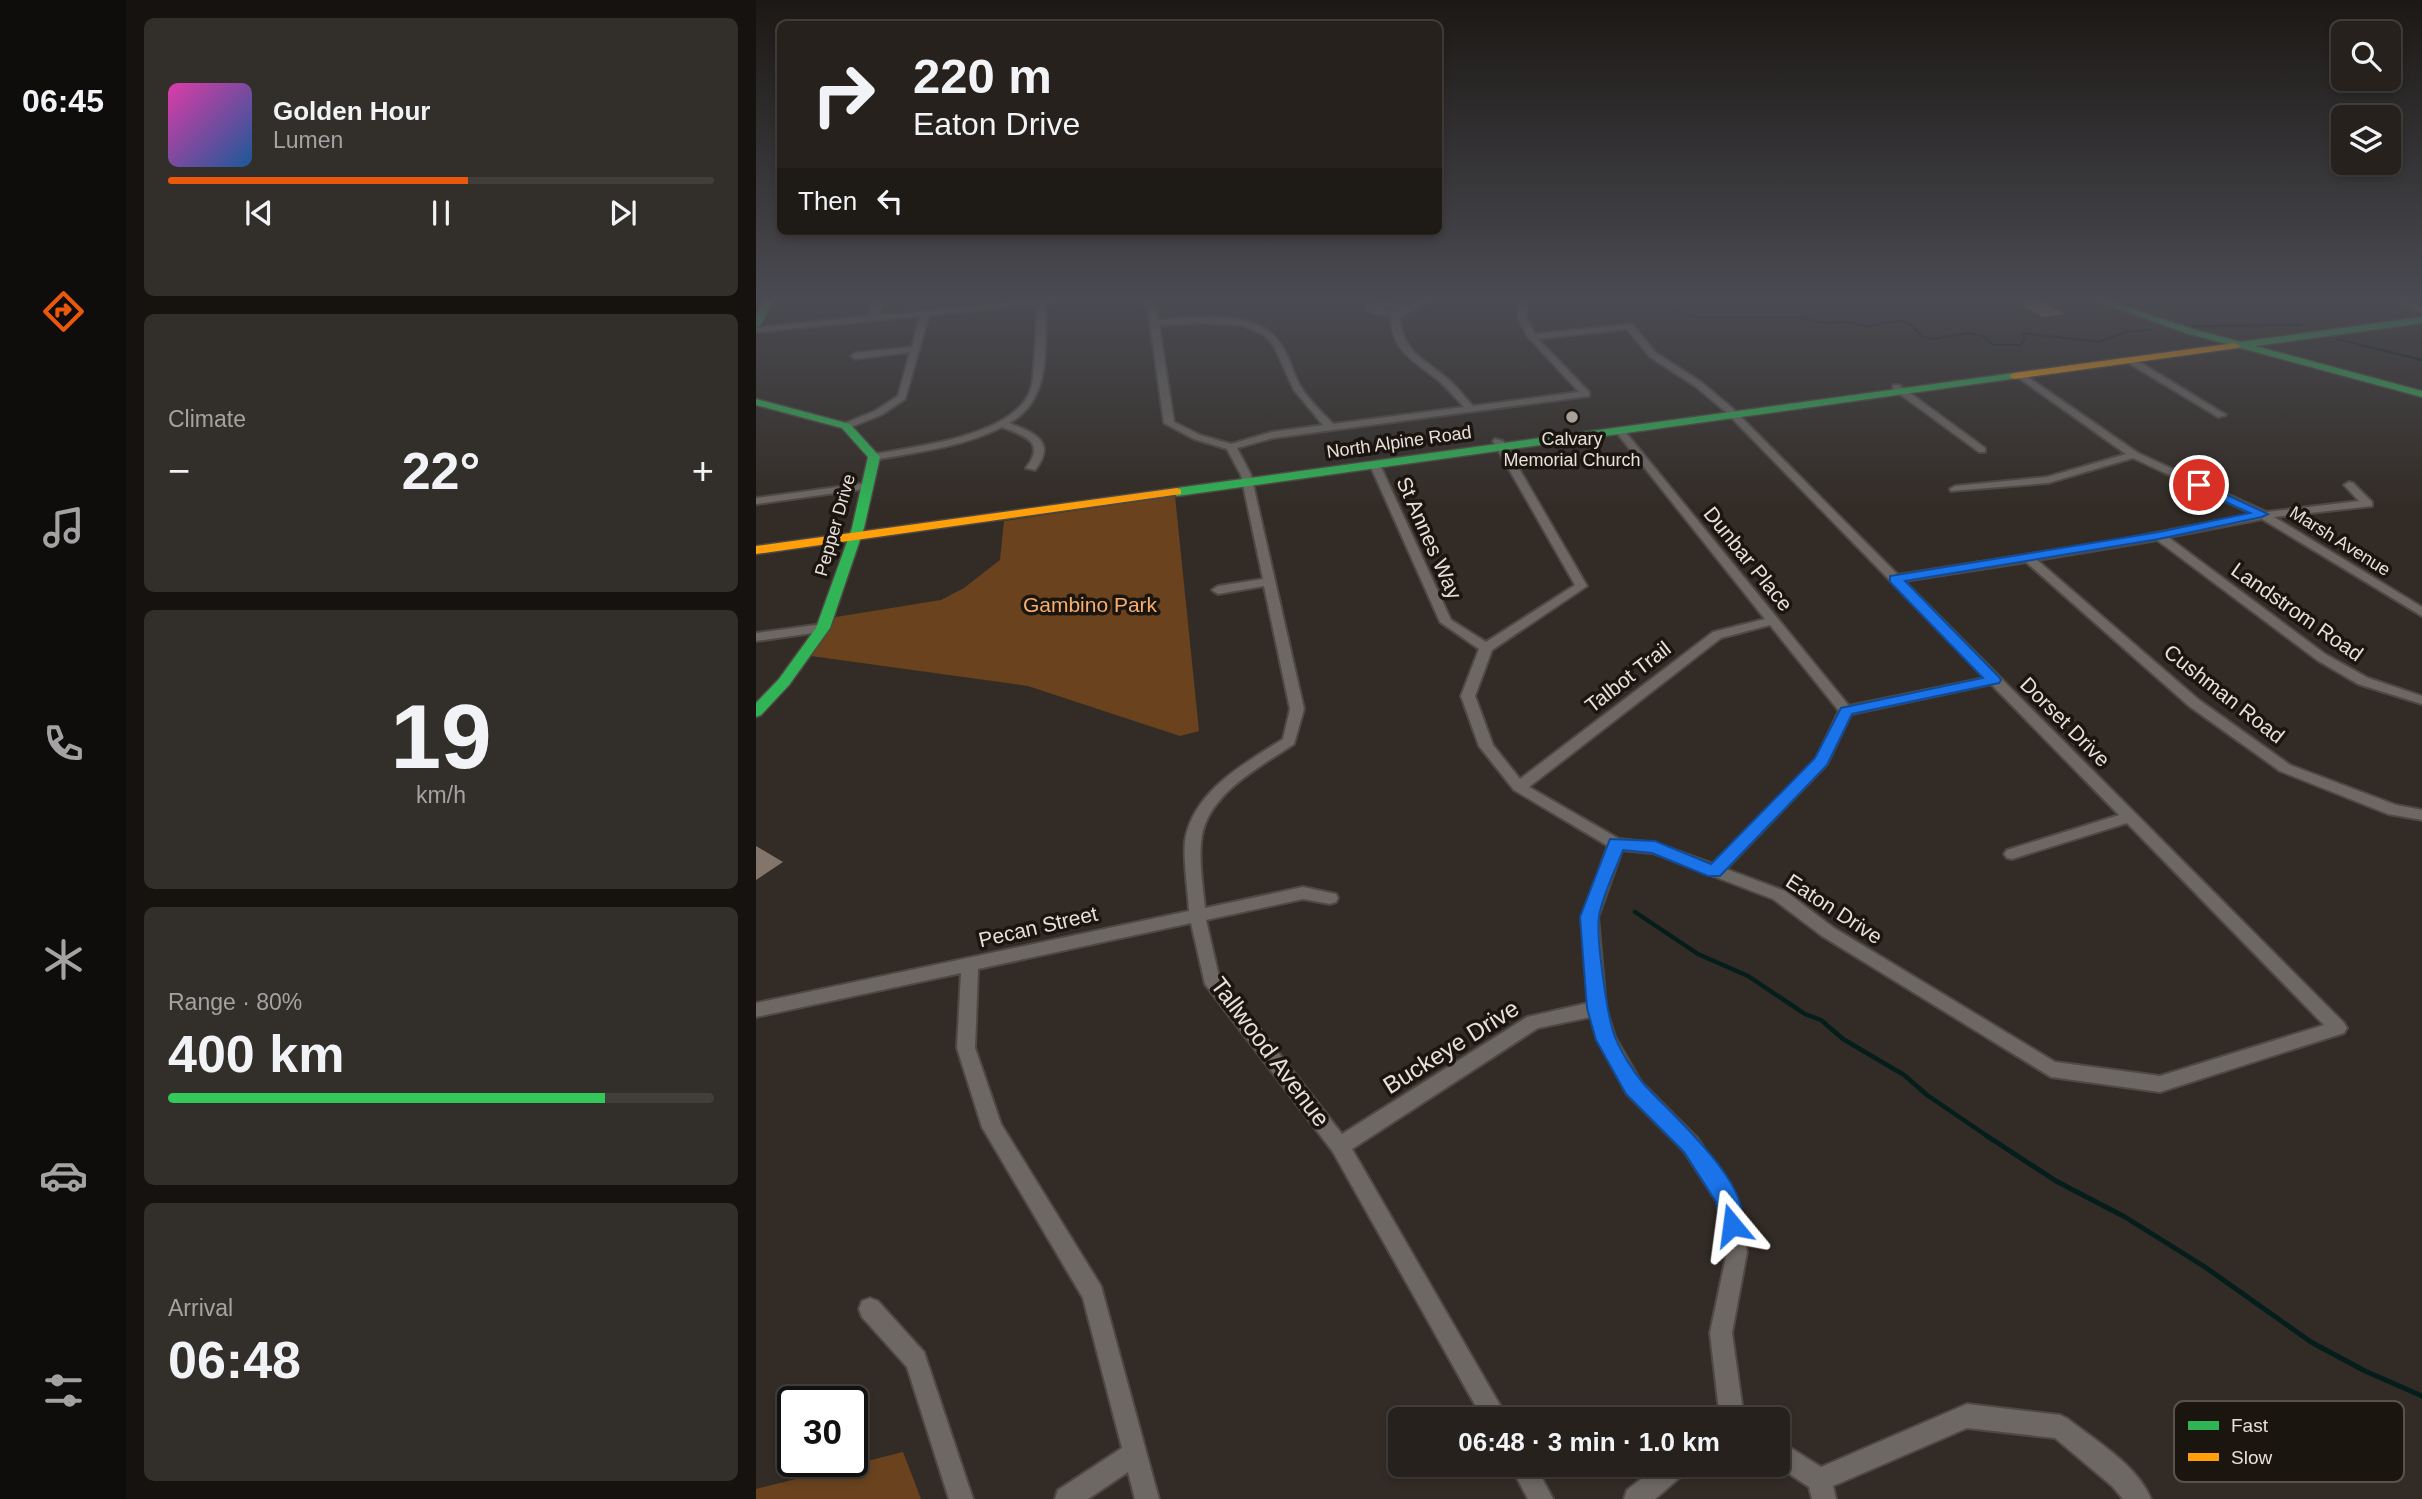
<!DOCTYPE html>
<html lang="en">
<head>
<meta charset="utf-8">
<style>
	body { margin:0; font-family:Helvetica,sans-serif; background:#322e29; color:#f1f3f6; height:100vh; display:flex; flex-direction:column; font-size:26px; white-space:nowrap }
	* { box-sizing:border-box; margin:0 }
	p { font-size:23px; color:#a4a3a3 }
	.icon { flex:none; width:38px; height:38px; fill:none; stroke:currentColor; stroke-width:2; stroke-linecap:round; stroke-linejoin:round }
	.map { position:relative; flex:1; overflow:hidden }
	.drawer { display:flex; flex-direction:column; gap:18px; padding:18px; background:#15120f; width:630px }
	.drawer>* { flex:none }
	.hud { position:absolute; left:21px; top:21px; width:665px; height:214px; border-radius:10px; box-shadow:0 4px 10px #0003,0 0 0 2px #423e3b; background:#26211c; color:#f1f3f6; overflow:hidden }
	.tools { position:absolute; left:1575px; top:21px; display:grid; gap:14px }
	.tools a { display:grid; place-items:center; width:70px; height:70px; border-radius:10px; background:#26211c; box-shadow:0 4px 10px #0003,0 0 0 2px #423e3b; font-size:35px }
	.speed { position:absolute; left:21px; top:1386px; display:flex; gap:14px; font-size:35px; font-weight:700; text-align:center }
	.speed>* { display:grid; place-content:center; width:91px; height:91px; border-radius:50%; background:#26211c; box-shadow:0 4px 10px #0003,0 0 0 2px #423e3b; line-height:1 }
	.speed .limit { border:4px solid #111; border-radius:10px; background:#fff; color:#111 }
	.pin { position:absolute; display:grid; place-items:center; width:60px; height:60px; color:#fff; margin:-30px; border:4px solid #fff; border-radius:50%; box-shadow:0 2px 7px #0007 }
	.me { position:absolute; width:77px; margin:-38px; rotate:344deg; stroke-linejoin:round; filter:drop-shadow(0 0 5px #0008) }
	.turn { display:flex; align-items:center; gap:24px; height:147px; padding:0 21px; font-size:32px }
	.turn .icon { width:91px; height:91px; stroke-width:2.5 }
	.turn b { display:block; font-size:49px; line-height:60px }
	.then { display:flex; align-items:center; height:66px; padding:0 21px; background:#0003; gap:14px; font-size:26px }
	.big { font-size:52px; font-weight:800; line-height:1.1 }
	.drawer .tile { flex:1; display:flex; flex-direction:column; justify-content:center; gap:10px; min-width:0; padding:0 24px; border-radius:10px; background:#322e29 }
	.drawer .dial { align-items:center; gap:0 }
	.dial b { font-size:91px; line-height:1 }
	.song { display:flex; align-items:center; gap:21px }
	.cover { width:84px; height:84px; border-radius:10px; background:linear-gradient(135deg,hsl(320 70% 55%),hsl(210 70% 35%)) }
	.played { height:7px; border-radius:4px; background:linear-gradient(90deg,#ea580c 55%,#423e3b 55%) }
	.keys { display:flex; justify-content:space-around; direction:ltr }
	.heat { display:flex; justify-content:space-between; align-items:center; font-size:38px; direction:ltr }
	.charge { height:10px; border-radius:5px; background:linear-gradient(90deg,#34c759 80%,#423e3b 0) }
	.trip { position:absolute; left:632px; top:1407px; width:402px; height:70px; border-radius:10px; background:#26211c; box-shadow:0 4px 10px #0003,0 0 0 2px #423e3b; font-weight:800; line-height:70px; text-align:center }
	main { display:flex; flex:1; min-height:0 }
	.dock { display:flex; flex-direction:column; width:126px; justify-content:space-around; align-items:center; background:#0f0d0b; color:#a4a3a3 }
	.dock .icon { width:49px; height:49px }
	.dock .on { color:#ea580c }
	.dock b { font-size:32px; color:#f1f3f6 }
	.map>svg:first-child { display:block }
	.green { fill:#6a431e }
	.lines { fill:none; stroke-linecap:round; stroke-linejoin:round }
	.stream-far2 { stroke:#051d1b; stroke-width:2 }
	.stream-far1 { stroke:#051d1b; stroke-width:4.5 }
	.stream { stroke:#051d1b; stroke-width:5 }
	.building { fill:#83756a }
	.street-casing { stroke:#4f4944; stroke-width:4 }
	.fast-casing { stroke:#4f4944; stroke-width:3 }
	.slow-casing { stroke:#4f4944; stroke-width:3 }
	.street { fill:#6d6863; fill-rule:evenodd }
	.fast { fill:#30b455; fill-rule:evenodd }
	.slow { fill:#ff9f0a; fill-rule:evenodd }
	.route { fill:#1a73e8; stroke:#114b97; stroke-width:2 }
	.poi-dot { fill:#a9a09a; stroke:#1b1510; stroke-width:2.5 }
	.labels { text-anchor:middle; stroke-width:7; stroke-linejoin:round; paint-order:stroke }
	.far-poi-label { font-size:18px; fill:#e8dfd9; stroke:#1b1510 }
	.far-street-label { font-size:18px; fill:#e8dfd9; stroke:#1b1510 }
	.street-label { font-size:21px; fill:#e8dfd9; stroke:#1b1510 }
	.park-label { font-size:21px; fill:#f8ae6e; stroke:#1b1510 }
	.near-street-label { font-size:24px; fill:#e8dfd9; stroke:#1b1510 }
	.key { fill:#1b1510; stroke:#58524c; stroke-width:2 }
	.key-label { font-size:19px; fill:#e8dfd9 }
</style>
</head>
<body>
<main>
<nav class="dock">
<b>06:45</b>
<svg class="icon on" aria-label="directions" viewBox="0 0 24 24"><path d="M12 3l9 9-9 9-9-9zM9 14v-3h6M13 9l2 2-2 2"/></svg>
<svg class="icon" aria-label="music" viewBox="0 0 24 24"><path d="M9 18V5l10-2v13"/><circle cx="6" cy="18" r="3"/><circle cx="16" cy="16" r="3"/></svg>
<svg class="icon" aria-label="phone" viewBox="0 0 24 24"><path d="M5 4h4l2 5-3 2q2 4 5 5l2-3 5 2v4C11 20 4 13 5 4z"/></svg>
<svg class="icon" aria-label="climate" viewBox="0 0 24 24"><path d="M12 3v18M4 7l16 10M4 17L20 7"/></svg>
<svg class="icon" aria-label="car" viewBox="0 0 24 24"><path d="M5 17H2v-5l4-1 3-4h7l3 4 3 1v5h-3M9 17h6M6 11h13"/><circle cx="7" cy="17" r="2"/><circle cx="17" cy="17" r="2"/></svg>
<svg class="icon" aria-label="filters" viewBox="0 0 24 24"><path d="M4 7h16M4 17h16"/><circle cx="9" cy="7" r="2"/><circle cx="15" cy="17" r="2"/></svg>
</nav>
<section class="drawer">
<div class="tile">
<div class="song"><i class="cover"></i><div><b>Golden Hour</b><p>Lumen</p></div></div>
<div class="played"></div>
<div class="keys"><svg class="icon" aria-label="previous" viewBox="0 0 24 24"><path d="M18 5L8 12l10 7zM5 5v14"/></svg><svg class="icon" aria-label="pause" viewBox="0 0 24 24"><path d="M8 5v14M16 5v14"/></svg><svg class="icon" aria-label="next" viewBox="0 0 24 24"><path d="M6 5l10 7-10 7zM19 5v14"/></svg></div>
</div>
<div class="tile"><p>Climate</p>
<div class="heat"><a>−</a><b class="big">22°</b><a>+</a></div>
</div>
<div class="tile dial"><b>19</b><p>km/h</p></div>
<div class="tile"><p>Range · 80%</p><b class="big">400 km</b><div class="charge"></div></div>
<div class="tile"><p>Arrival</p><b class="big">06:48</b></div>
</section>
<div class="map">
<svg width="1666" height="1499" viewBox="0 0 1666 1499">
	<rect width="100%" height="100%" fill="#332c26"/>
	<path class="green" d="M419,496L443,731L424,736L272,686L48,655L80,617L185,600L208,588L244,560L248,521Z
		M147,1452L165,1499H0V1489Z"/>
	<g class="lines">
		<path class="stream-far2" d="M868,297L886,301L911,300L923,313L947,318L1040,317L1070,323L1090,322L1113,326L1143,321L1153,323L1167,337L1176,339L1212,333L1227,336L1237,345H1264L1269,339L1266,333L1343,342L1369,332L1396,330
			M1437,326L1545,325
			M1581,339L1666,360"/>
		<path class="stream-far1" d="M879,912L942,954L992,976L1049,1014L1065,1020L1087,1039L1148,1075L1171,1095L1234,1138"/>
		<path class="stream" d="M1231,1136L1300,1181L1369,1217L1449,1267L1555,1342L1609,1371L1666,1396"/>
	</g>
	<path class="building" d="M1283,299L1308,314L1286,317L1261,302Z
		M0,846L27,862L0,880Z"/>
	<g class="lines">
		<defs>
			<path id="street" d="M121,297H129L122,316L286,299L337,297L333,299L290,304C288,345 297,400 253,423C279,433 301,442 279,470L270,468C290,442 269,436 246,427C207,447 161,452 118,460L113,457L118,454C159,447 240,437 267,403C273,396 276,387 277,378L282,304L173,315L149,399L125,415L90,429L85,426L87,424L119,411L142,396L154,352L99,359L95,356L99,353L156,347L164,316L0,332V328L113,316Z
				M366,297L388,298L400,308L402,320C438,318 501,308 524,343C533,355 536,370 542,382C550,398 565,411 577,424L708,407C699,397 691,388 681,379C659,362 632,348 636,315L617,313L611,309V305L627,302L653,306L666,300L697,297L668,304L643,318C649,356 668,358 694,381C703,389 709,398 717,406L823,392L772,337L762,318L764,297H772L770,318L779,334L876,324L900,353L945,382L975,407L1142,575L1369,539L1497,514L1377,458L1292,483L1195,491L1194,489L1199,486L1291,477L1370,454L1263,378V374L1266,373L1382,453L1510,512L1603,501L1588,485L1593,482L1597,483L1616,502V506L1518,517L1666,607V616L1506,519L1412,537L1569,654L1612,678L1666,696V704L1602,684L1561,660L1401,540L1281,560L1443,700L1534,765L1640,805L1666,810V820L1632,814L1524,771L1433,706L1270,562L1148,581L1588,1023L1591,1028L1588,1033L1404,1092L1295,1077L1066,936L1017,899L897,853L866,850L842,917L850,1008L859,1037L885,1082L942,1139L981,1199L991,1252L976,1333L988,1419H964L954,1333L971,1252L961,1202L928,1151L871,1094L841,1039L835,1017L782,1028L596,1149L752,1419H727L577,1152L449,984L435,923L222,969L219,1048L245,1124L345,1286L403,1499H379L372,1472L332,1499H299L302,1490L366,1448L327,1298L226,1127L201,1048L205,973L0,1017V1003L433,911C432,892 427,859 429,841C437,791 488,764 527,739L534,709L508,586L462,594L456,590L462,586L507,579L485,475L471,449L438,439L408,423L392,309L383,302ZM627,306L647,310L643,312L621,308ZM442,323L486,325L508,335L518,346L538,390L567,425L516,432L475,444L444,435L418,422L403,325ZM871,329L894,357L939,386L969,411L1229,678L1093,706L867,429L864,428L859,431L861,433L1009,619L957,632L764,779L737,745L719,696L736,650L831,586L747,441L739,439L737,441L819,585L730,642L695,620L624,465L615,463L614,465L684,622L723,649L705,696L723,746L758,790L852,846L826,917L832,1003L771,1017L586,1134L463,977L450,920L547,899L574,904L580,902L582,898L580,894L547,887L449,908C447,887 443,864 445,843C448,795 503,768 538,744L548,709L495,475L481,448L517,438L833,396V392L782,339ZM1014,625L1083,711L1060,759L957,864L899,843L863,839L773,787L965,638ZM1235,684L1363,815L1251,850L1248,854L1251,858L1256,859L1371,823L1568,1025L1404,1076L1299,1062L1078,928L1029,891L970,869L1071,764L1095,714Z
				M1632,297H1642L1666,307V312Z
				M1371,358H1377L1470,415L1462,417L1371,362Z
				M1137,385H1143L1229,448V452H1223L1137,389Z
				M111,483L116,486L115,488L0,504V498Z
				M67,624L73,628L71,631L0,641V633Z
				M114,1298L122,1301L168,1352L217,1499H193L151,1367L106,1317L103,1309L106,1301Z
				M1211,1404L1304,1415L1312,1419C1340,1441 1381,1465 1395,1499H1367L1356,1486L1299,1438L1211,1428L1077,1486L1080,1499H1056L1053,1487L1020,1465H1022V1440L1065,1467Z
				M754,1465H779L797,1499H772Z
				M903,1465H933L929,1473L899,1499H868L871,1490Z"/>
			<path id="fast" d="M11,297H19L5,324L0,327V316Z
				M1330,297H1342L1436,329L1485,342L1666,317V323L1499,346L1666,391V397L1485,348H1476L1475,345L1430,333Z
				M1258,373L1263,376L1262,378L421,496L415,492L421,488Z
				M0,399L94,424L124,457L108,528L74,628L33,685L5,715L0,717V703L23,679L60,628L96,528L112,457L86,428L0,405Z"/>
			<path id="slow" d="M1479,343L1484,346L1482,348L1258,379L1253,376L1258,373Z
				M421,488L425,490V494L0,554V546Z"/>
		</defs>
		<use href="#street" class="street-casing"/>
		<use href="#fast" class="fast-casing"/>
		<use href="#slow" class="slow-casing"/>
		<use href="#street" class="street"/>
		<use href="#fast" class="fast"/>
		<use href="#slow" class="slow"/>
	</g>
	<linearGradient id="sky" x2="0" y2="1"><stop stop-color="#1c1815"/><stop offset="0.59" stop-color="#4a4b52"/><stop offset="1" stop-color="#4a4b52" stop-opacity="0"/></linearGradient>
	<rect width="1666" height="507" fill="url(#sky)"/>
	<path class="route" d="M1443,482L1512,514L1506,517L1403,539L1149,581L1243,677L1245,680L1243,683L1096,714L1071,765L964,876H952L896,853L867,850C859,871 847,894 843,916C840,936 851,1017 859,1037C865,1052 877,1071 887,1083C913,1113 1004,1188 984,1233L976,1236L968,1233L960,1202L928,1152L870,1094L840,1040L831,1008L824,917L854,839L899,841L955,864L1059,758L1085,708L1227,678L1134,582V576L1403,532L1494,513L1439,488L1437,485Z"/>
	<circle class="poi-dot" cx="816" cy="417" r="7"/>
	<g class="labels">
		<g class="far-poi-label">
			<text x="816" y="445">Calvary<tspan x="816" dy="21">Memorial Church</tspan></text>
		</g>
		<g class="far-street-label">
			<text transform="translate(643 442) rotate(-8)" y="6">North Alpine Road</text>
			<text transform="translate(79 525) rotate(-74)" y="6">Pepper Drive</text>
			<text transform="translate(1584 541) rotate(32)" y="6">Marsh Avenue</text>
		</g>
		<g class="street-label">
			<text transform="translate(673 538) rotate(66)" y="7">St Annes Way</text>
			<text transform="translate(992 559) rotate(51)" y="7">Dunbar Place</text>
			<text transform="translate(1541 612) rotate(35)" y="7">Landstrom Road</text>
			<text transform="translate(872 677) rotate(-38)" y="7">Talbot Trail</text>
			<text transform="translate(1468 694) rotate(38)" y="7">Cushman Road</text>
			<text transform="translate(1309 722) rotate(45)" y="7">Dorset Drive</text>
			<text transform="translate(1078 909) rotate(33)" y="7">Eaton Drive</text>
			<text transform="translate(282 927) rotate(-13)" y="7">Pecan Street</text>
		</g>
		<g class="park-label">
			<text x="334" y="612">Gambino Park</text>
		</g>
		<g class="near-street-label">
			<text transform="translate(695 1047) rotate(-32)" y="8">Buckeye Drive</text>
			<text transform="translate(514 1052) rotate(53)" y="8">Tallwood Avenue</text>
		</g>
	</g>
	<rect x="1418" y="1401" width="230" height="81" rx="10" class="key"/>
	<rect x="1432" y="1421" width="31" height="9" fill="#30b455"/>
	<rect x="1432" y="1453" width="31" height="8" fill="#ff9f0a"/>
	<g class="key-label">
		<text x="1475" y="1432">Fast</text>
		<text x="1475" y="1464">Slow</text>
	</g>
</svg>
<div class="tools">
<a><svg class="icon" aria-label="search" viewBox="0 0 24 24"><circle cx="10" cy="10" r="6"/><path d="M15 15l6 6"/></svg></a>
<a><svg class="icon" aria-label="layers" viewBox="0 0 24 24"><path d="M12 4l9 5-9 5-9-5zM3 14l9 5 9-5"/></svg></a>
</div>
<div class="speed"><div class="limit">30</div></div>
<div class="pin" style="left:1443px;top:485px;background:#d93025"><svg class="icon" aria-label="arrive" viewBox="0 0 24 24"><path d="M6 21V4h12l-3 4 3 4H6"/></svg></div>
<svg class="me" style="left:976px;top:1225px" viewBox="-20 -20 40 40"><path d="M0-17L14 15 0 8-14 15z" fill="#1a73e8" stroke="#fff" stroke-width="4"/></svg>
<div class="trip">06:48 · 3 min · 1.0 km</div>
<div class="hud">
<div class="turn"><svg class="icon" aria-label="right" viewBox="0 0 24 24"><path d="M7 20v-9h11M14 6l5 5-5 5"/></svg><div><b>220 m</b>Eaton Drive</div></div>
<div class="then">Then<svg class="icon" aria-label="left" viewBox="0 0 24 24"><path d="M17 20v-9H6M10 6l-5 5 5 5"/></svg></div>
</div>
</div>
</main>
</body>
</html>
